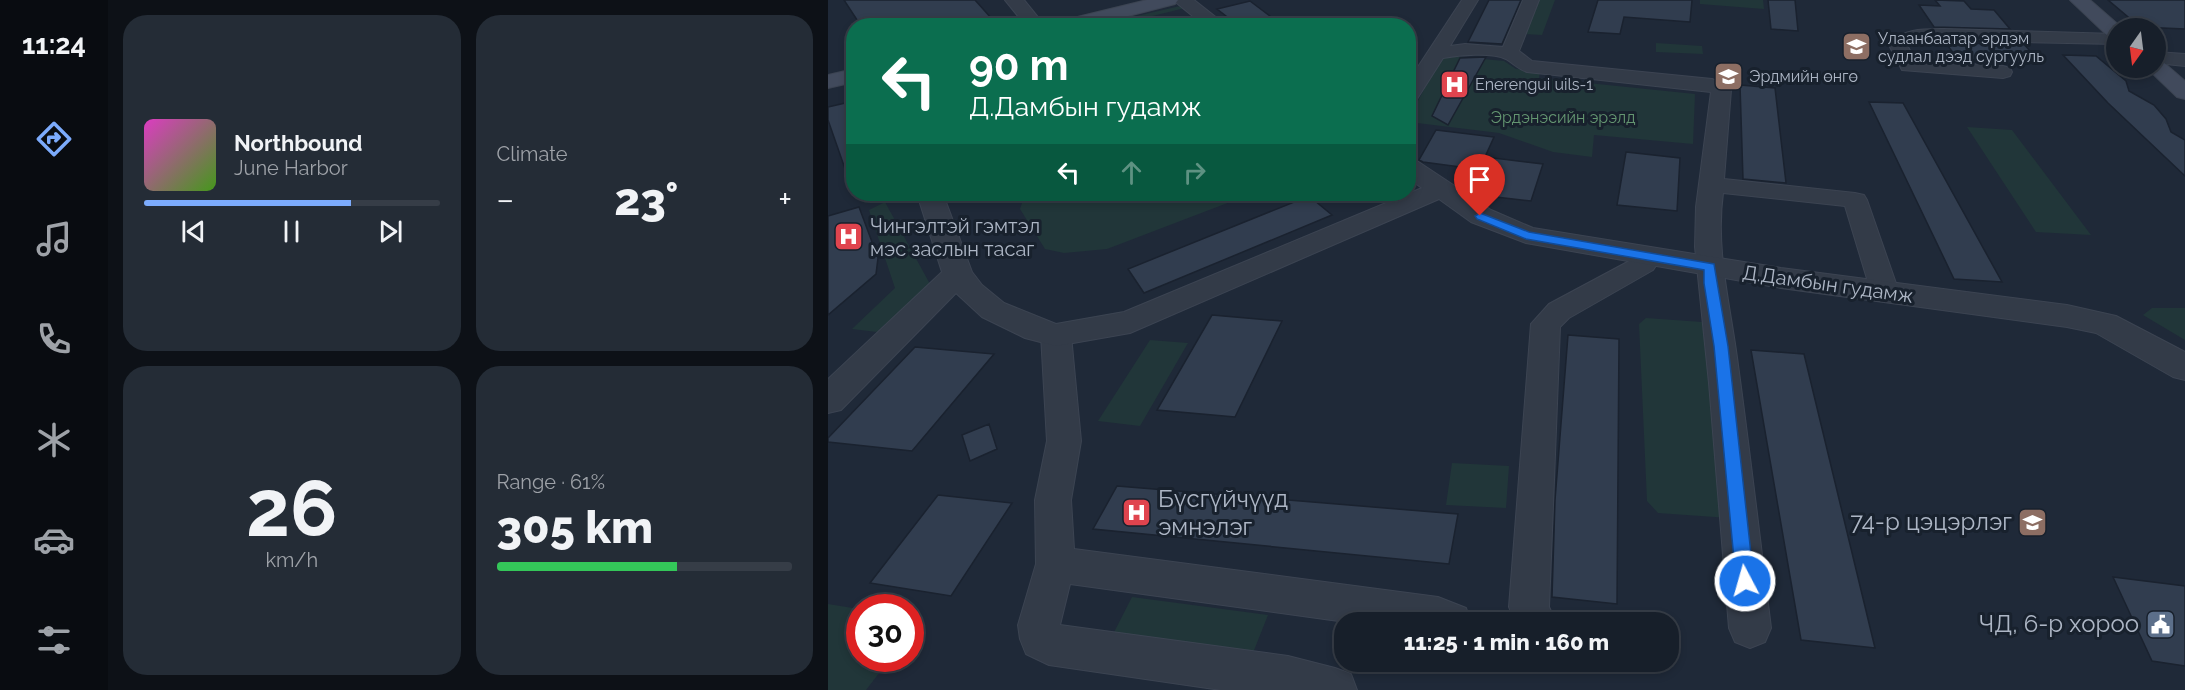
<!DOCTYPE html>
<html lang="en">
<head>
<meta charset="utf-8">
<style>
	body { margin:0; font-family:Raleway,sans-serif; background:#242c36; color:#f1f3f6; height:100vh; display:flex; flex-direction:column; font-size:22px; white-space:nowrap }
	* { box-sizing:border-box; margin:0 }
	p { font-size:20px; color:#9ea2a8 }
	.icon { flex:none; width:33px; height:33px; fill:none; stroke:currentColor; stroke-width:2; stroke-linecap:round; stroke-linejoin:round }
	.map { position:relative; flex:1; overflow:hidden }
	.panel { display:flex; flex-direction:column; gap:15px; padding:15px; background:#0d1117; width:720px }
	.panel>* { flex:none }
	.guide { position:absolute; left:18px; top:18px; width:570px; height:183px; border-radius:24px; box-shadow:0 3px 9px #0003,0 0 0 2px #363d47; background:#0b6e4f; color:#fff; overflow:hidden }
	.needle { width:39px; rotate:194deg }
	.buttons { position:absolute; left:1278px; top:18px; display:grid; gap:12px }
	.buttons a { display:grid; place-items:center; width:60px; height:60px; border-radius:50%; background:#171f2a; box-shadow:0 3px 9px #0003,0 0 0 2px #363d47; font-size:30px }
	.speed { position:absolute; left:18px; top:594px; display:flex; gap:12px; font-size:30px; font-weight:700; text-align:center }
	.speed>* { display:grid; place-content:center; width:78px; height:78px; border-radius:50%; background:#171f2a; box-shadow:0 3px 9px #0003,0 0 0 2px #363d47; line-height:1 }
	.speed .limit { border:9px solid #d22; background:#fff; color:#111 }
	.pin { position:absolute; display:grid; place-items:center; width:51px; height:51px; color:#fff; margin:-62px -26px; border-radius:50% 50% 50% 0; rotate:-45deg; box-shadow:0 0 6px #0007 }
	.pin .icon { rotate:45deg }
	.me { position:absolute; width:66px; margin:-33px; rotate:354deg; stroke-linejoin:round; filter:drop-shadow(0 0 4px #0008) }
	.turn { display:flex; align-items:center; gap:21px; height:126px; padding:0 24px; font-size:27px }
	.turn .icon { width:78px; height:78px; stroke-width:2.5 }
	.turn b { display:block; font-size:42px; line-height:51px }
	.lanes { display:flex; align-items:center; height:57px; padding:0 24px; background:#0003; justify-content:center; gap:30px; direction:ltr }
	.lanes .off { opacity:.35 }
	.big { font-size:45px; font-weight:800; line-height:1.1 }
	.panel .card { flex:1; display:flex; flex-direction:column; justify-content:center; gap:9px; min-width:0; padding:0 21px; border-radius:24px; background:#242c36 }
	.panel .dial { align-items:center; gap:0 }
	.dial b { font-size:78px; line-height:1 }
	.song { display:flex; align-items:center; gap:18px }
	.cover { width:72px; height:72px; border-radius:9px; background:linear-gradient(135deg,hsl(310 70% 55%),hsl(100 70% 35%)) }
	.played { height:6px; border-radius:3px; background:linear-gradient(90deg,#7cabfc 70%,#363d47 70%) }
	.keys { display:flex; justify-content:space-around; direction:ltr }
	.heat { display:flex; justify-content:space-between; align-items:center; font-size:33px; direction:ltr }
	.charge { height:9px; border-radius:4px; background:linear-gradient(90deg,#34c759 61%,#363d47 0) }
	.panel .tiles { flex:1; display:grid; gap:15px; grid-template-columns:repeat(2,1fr) }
	.trip { position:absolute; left:506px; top:612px; width:345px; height:60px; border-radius:24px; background:#171f2a; box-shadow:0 3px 9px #0003,0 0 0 2px #363d47; font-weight:800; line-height:60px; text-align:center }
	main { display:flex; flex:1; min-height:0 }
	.tabs { display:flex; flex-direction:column; width:108px; justify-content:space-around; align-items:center; background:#090c11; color:#9ea2a8 }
	.tabs .icon { width:42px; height:42px }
	.tabs .current { color:#7cabfc }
	.tabs b { font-size:27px; color:#f1f3f6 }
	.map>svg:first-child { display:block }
	.green { fill:#213639 }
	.building { fill:#313d4f; stroke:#1a222f; stroke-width:1.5 }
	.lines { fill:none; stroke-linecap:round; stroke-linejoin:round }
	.minor-casing { stroke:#3c4452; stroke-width:2 }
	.tertiary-casing { stroke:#3c4452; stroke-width:2 }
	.secondary-casing { stroke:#3c4452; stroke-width:2 }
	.minor { fill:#333b48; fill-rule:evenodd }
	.tertiary { fill:#333b48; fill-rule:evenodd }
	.secondary { fill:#414a5c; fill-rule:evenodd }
	.route { fill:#1a73e8; stroke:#114b97; stroke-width:1.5 }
	.labels { text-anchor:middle; stroke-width:6; stroke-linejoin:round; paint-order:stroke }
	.far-poi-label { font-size:16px; fill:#adb6c5; stroke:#18212d; text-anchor:start }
	.far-park-label { font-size:16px; fill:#649671; stroke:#18212d }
	.poi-label { font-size:20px; fill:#adb6c5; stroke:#18212d; text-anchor:start }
	.street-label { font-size:20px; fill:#adb6c5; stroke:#18212d }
	.near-poi-label { font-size:24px; fill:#adb6c5; stroke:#18212d; text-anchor:end }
</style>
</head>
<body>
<main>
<nav class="tabs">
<b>11:24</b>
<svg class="icon current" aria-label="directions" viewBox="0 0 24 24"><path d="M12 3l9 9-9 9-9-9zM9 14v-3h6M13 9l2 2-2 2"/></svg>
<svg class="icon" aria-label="music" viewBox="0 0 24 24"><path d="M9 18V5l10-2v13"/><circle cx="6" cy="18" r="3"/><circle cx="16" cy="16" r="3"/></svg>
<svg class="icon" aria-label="phone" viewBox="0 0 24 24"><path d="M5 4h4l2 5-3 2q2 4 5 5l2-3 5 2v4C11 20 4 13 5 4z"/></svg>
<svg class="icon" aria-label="climate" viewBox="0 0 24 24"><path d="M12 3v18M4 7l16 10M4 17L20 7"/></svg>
<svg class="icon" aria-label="car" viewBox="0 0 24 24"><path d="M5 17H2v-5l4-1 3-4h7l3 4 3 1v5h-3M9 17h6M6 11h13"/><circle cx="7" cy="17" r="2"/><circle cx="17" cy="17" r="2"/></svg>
<svg class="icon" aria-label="filters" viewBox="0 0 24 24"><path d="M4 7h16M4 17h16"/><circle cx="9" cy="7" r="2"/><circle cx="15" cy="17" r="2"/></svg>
</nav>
<section class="panel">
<div class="tiles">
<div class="card">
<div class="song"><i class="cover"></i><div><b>Northbound</b><p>June Harbor</p></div></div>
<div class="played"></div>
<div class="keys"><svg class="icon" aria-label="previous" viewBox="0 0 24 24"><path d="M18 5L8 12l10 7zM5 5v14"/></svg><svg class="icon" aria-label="pause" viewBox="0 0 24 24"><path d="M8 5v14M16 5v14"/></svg><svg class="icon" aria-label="next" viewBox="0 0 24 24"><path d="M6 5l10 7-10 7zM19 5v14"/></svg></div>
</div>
<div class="card"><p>Climate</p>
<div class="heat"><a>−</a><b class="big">23°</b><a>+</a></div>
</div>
<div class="card dial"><b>26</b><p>km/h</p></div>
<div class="card"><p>Range · 61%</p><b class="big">305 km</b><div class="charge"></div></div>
</div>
</section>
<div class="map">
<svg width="1357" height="690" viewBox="0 0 1357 690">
	<rect width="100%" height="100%" fill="#1f2938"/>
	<path class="green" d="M709,0H727L714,35L696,34Z
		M872,0H935L936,9L872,4Z
		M352,6L361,7L288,25L266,26Z
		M828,43L874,46L875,54L828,52Z
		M614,55L676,61L688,69L712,71L711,78L867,94L865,144L766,135L764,157L725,152L671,133L581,122V118Z
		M1139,127L1184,130L1263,235L1208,232Z
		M197,194H423L279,249L236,253L217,249L192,209Z
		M57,202L102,284L49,332L24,329L67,288L41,210Z
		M1324,308H1357V340L1315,315Z
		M818,318L874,322L901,518L830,513L819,501L811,324Z
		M322,340L360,343L312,426L270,421Z
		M624,463L681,466L678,508L618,505Z
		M304,597L440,615L419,668L279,646Z
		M0,604L31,609L32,658L62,659L38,690H0Z"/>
	<path class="building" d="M16,0H147L164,19L137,26H33Z
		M661,0H693L674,44L640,42Z
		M770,0H864L862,22L796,17L792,34L760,32Z
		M940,0H967L970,31L943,29Z
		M1107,0L1136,1L1143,9L1166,10L1182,29L1106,27L1091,5L1112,6Z
		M1280,0H1357V29L1312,27Z
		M422,1L455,26H411L389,9Z
		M1118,43L1196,44L1207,57L1158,55L1163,62L1130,60Z
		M1235,55L1268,56L1298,81L1301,91L1326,105L1338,119L1343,132L1357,140V176L1280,103Z
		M658,57L620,125L604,116L632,58Z
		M912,85L947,88L958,183L915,179Z
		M26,101V183H22L0,120V107Z
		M1041,102L1075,103L1174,282L1126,279Z
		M608,130L666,137L657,157L715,164L703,201L642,194L638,191L648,169L595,162L591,160Z
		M798,152L852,158L849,211L789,205Z
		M481,196L504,215L316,293L300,269Z
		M31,207L50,258L48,274L0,315V216Z
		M384,315L454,321L407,417L329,410Z
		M740,335L791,339L789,604L724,597L727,500Z
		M87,347L166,354L84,451L0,442V438Z
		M923,350L976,354L1047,648L973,640Z
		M161,424L169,449L142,461L134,435Z
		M289,486L630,514L621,564L265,529Z
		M110,495L184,503L123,596L42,583Z
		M1285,577L1357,586V666L1324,661Z"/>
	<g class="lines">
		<defs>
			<path id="minor" d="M634,0H650L622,46L637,44L675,47L695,0H711L691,51L704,61L884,79L900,86L903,90L896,179L1027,193L1036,195L1039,200L1071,292L1067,298L1057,301L1047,298L1043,292L1017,206L895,193C887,251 903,308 910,365C922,453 932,540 943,628L937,642L922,648L907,642L901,628L881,383L867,247L868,207L883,92L699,72C690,69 686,64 678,59C664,52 631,55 615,58L587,102L580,104V82Z
				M1116,29L1288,34V44L1092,40L1080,47L1088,61L1175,66L1182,68L1184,72L1182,76L1175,78L1074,70L1061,45C1074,28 1097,29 1116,29Z
				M1328,52L1357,54V66L1328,63Z
				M821,249L830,251L834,257L825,270L741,318L732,327L721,607L728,622H687L681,607L703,324L721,304L807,258L812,251Z
				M228,325L238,328L243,335L253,441L243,500L246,549L610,597L638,608L643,622H518L242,584L232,625L460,656L507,668L523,674L529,690H393L221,665L198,654L192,639L190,625L208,564L207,500L219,441L213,335L218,328Z"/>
			<path id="tertiary" d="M177,0H196L217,26H198Z
				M345,0H366L399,26H377Z
				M580,159L589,161L663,210L705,228L953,268L1239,305L1288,316L1357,352V380L1345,377L1268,333L1239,327L953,288L698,243L643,222L611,199L302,333L228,346L197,338L154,317L128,293L13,410L0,413V379L114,272L89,194H115L144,272L154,285L176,303L228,324L296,312L594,188L580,178Z"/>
			<path id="secondary" d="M319,0H350L347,4L261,26H227L229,22Z
				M1242,0H1262L1294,28H1288V39L1281,37Z
				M1328,60L1335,62L1357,81V99L1349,97L1321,70L1319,68H1328Z
				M26,69V82L0,88V75Z"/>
		</defs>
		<use href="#minor" class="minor-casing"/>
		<use href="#tertiary" class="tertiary-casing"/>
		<use href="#secondary" class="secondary-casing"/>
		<use href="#minor" class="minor"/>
		<use href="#tertiary" class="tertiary"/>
		<use href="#secondary" class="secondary"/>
	</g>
	<path class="route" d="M652,213L701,232L886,264L900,346L926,581L924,587L917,590L911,587L908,581L886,346L876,283V270L698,239L649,219L647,216Z"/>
	<defs>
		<symbol id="university-square" viewBox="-11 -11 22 22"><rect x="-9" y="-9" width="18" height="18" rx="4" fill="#8d6e63" stroke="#18212d"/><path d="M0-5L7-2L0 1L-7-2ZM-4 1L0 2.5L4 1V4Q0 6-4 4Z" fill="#fff"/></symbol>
		<symbol id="hospital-square" viewBox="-11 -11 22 22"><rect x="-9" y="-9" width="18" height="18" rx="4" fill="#e0444e" stroke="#18212d"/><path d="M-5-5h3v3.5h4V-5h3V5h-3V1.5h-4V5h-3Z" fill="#fff"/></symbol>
		<symbol id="school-square" viewBox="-11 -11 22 22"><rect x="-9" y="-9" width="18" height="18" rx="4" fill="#8d6e63" stroke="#18212d"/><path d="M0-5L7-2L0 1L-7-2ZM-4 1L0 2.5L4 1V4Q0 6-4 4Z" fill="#fff"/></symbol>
		<symbol id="civic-square" viewBox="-11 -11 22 22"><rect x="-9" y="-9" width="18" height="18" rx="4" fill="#5c6f8a" stroke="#18212d"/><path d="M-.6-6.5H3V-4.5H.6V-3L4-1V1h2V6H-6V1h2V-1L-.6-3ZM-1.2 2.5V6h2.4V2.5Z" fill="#fff"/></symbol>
	</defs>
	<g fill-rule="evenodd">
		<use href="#university-square" x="1012" y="30" width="33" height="33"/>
		<use href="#university-square" x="884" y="60" width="33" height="33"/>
		<use href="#hospital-square" x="610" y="68" width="33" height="33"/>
		<use href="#hospital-square" x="4" y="220" width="33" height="33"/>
		<use href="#hospital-square" x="292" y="496" width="33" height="33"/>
		<use href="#school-square" x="1188" y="506" width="33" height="33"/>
		<use href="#civic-square" x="1316" y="608" width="33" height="33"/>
	</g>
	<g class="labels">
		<g class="far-poi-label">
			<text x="1050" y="44">Улаанбаатар эрдэм<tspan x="1050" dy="18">судлал дээд сургууль</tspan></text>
			<text x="921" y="82">Эрдмийн өнгө</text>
			<text x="647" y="90">Enerengui uils-1</text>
		</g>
		<g class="far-park-label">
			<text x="735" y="123">Эрдэнэсийн эрэлд</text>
		</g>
		<g class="poi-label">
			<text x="42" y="233">Чингэлтэй гэмтэл<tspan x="42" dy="23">мэс заслын тасаг</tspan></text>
		</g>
		<g class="street-label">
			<text transform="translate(1000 284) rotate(8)" y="7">Д.Дамбын гудамж</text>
		</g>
		<g class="near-poi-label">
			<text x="330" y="507" text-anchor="start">Бүсгүйчүүд<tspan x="330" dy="28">эмнэлэг</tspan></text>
			<text x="1184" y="530">74-р цэцэрлэг</text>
			<text x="1311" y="632">ЧД, 6-р хороо</text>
		</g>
	</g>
</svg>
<div class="buttons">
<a><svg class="needle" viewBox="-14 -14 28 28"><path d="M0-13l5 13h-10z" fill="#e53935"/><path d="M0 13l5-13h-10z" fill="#9ea2a8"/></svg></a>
</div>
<div class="speed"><div class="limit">30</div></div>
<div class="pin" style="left:652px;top:216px;background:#d93025"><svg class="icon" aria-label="arrive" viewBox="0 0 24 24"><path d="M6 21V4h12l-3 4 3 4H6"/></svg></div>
<svg class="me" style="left:917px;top:581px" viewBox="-20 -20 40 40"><circle r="17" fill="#1a73e8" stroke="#fff" stroke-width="3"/><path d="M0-11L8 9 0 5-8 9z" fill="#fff"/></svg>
<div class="trip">11:25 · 1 min · 160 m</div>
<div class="guide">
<div class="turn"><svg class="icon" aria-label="left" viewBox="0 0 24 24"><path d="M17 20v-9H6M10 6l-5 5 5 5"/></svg><div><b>90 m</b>Д.Дамбын гудамж</div></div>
<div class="lanes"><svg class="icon" aria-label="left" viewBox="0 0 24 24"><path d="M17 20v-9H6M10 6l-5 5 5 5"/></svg><svg class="icon off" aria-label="ahead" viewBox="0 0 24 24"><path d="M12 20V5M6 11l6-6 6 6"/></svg><svg class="icon off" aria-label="right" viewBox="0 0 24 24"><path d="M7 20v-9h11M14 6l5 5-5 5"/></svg></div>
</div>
</div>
</main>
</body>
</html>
